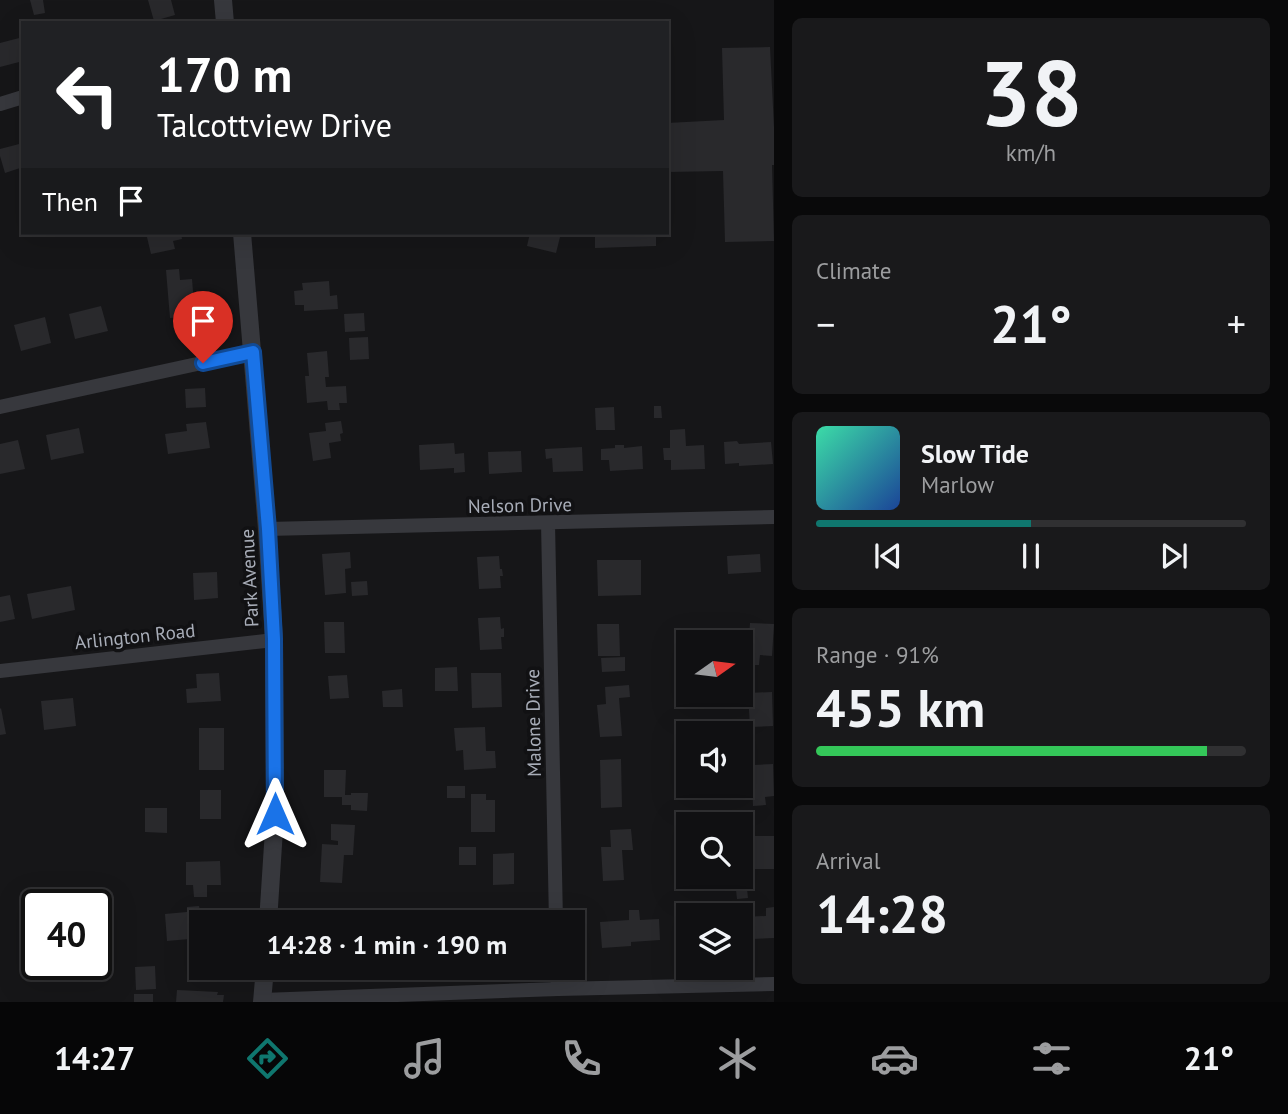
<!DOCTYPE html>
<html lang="en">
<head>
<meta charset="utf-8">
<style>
	body { margin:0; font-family:"PT Sans",sans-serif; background:#19191b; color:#f1f3f6; height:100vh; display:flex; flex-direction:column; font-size:26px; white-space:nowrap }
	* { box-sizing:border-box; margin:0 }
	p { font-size:23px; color:#9c9d9f }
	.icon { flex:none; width:38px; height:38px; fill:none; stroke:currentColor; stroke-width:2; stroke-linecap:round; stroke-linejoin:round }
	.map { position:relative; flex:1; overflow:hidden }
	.drawer { display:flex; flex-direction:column; gap:18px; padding:18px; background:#09090a; width:514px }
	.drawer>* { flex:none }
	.banner { position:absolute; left:21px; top:21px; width:648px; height:214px; border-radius:0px; box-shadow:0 7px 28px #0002,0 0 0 2px #303032; background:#202124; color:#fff; overflow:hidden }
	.needle { width:46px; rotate:76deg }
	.controls { position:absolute; left:676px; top:630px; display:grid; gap:14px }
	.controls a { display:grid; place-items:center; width:77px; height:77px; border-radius:0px; background:#101012; box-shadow:0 7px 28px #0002,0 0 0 2px #303032; font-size:35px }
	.speed { position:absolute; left:21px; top:889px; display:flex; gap:14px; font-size:35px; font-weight:700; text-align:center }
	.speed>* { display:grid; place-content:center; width:91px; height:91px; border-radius:50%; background:#101012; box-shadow:0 7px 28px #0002,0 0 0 2px #303032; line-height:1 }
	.speed .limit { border:4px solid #111; border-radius:10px; background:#fff; color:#111 }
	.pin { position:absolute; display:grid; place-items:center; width:60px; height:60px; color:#fff; margin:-72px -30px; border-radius:50% 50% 50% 0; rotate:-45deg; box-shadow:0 0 7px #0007 }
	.pin .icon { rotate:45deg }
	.me { position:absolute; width:77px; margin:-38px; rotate:0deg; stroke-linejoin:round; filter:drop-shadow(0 0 5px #0008) }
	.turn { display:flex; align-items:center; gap:24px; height:147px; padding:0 21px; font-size:32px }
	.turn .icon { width:91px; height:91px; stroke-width:2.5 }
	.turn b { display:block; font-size:49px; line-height:60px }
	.then { display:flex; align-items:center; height:66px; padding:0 21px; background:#0003; gap:14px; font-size:26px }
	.big { font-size:52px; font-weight:800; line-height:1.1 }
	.drawer .tile { flex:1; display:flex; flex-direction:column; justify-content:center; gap:10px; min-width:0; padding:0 24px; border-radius:10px; background:#19191b }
	.drawer .dial { align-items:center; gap:0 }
	.dial b { font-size:91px; line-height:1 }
	.song { display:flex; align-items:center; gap:21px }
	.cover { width:84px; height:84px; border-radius:10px; background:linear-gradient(135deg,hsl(160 70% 55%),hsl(220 70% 35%)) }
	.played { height:7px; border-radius:4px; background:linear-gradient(90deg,#0f766e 50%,#303032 50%) }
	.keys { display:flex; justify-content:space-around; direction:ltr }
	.heat { display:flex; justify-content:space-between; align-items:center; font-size:38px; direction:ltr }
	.charge { height:10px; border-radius:5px; background:linear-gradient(90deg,#34c759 91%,#303032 0) }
	.trip { position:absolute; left:189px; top:910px; width:396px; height:70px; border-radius:0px; background:#101012; box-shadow:0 7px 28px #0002,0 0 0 2px #303032; font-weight:800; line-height:70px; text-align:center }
	.tabs { display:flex; height:112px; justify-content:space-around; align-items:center; background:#060607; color:#9c9d9f }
	.tabs .icon { width:49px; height:49px }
	.tabs .on { color:#0f766e }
	.tabs b { font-size:32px; color:#f1f3f6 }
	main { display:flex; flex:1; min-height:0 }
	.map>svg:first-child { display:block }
	.building { fill:#29292c }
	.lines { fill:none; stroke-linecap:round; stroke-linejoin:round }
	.minor { stroke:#37383d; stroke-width:14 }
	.tertiary { stroke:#37383d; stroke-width:18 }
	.route-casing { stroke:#114b97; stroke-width:18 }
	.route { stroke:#1a73e8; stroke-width:12 }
	.labels { text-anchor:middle; stroke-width:7; stroke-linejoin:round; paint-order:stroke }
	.street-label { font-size:19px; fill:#a8adb8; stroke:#111113 }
</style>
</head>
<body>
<main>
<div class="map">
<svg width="774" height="1002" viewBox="0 0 774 1002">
	<rect width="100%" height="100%" fill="#161618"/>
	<path class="building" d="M30,0H43L45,13L34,15Z
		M148,0H171L175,15L154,21Z
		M23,37V61L0,67V43Z
		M770,47L774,127V165H772L774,241L725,242L723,171L667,172V123L724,120L722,48Z
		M23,143V167L5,173L0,156V149Z
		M146,233H181L182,239L173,241L175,249L151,254Z
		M530,233H561L556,253L527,246Z
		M595,233H656V246L595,248Z
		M179,269L180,280L192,279L195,316L170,318L166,270Z
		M329,281L330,296L337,295L338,309L304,311V305H295L294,291L303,290L302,283Z
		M101,306L108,331L75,339L69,314Z
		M364,313L365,331L345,332L344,314Z
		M45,317L51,343L21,351L14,325Z
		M368,337L369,359L350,360L349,338Z
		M327,351L329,377H325L326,387L346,386L347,403H339L340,410H328L327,401L307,403L305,376H309L307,353Z
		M205,388L206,407L186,408L185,389Z
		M654,406H661L662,418H654Z
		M614,407L615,430H596L595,408Z
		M341,421L343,433L340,434L341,441L329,443L331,458L313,461L309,433L326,431L325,423Z
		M206,422L210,448L168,454L165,434L187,431L186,424Z
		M79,428L84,453L51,460L46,435Z
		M685,429L686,446L704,445L705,469L671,470V460H664L663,448H670V430Z
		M18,440L25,469L0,474V444Z
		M737,441L739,444L771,442L773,464L739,466V463L725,464L724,442Z
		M454,443L455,454L464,453L465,472L454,473V468L420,470L419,445Z
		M615,445H624V448L642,446L643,469L610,471L609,460H601V449L615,448Z
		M582,447L583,471L553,472L552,458L546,459L545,449Z
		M521,451L522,472L489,474L488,452Z
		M350,552L351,568L345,569L346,593L325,595L322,554Z
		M760,554L761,572L728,574L727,556Z
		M499,556L500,569H502L503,576H500L501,588L479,589L477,557Z
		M597,560H641V595L598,596Z
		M217,572L218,598L194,600L193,573Z
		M367,581L368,595L352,596L351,582Z
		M71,586L75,610L32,619L27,594Z
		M10,595L15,619L0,622V597Z
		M500,617L501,629L504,628V637H501L502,649L480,650L478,618Z
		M324,622H344L345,653H325Z
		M750,623L774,624L772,656L760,655L759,665H747Z
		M597,624H619L620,656H598Z
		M625,657V671L602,672L601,658Z
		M457,667L458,691H435V668Z
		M219,673L221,701L187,703L186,689L197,688L196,674Z
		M471,673H501L502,707L472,708Z
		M347,675L349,698L330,699L328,676Z
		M629,685L630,697L619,698L622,736L600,737L597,705L606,704L605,687Z
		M402,689L403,707H383L382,691Z
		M772,692L773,726L750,727L748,693Z
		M73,698L76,726L44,730L41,701Z
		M1,708L6,734L0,735V709Z
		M485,727L486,751H495L496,768L464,770L463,750L456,751L454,728Z
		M199,728H224V770H199Z
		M621,759L622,807L601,808L600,760Z
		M753,760L754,765L773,764L774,796L765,797L766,805L753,806L752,779H740V761Z
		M324,770H346L345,795H351V793H368L367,811L351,810V805H342V797H324Z
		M447,786H465V798H447Z
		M200,790H221V819H200Z
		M471,794H486V800H495V832H471Z
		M145,808H167V833L145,832Z
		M331,824L355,825L353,855H344L342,883L320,882L322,844L338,845V841L331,840Z
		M631,829L633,850H622L624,880L603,881L601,847H611L610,830Z
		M753,836H774V869H754Z
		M459,847H476V865H459Z
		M514,853V884L493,885V854Z
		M220,861L221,885H207V897H194L193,885H186V862Z
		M747,889L748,898L737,899L736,890Z
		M199,906L200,911L215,910L216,922H201V938L167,941L165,914L187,912V907Z
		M774,907V938L751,939L750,929L740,930V917L766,916V908Z
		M469,908H480L481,916L469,917Z
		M629,910H639L640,920L659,919L660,940L631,942V946L602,948L600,922L629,920Z
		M485,919H512V922H485Z
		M155,966L156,989L136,990L135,967Z
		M177,990L218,992L217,995H224L223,1002H176Z
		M134,994H153V1002H134Z"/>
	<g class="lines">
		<path class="minor" d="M0,104L23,97
			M0,407L252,352
			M548,523L556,922
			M267,529L774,517
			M0,671L274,640
			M557,968L558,989
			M263,1000L558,989L774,984"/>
		<path class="tertiary" d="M223,0L225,23
			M242,233L267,529L274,640L275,814L268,922
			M262,1002L265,968"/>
	</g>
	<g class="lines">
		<defs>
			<path id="route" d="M203,363L253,352L268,529L274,639L275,814"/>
		</defs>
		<use href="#route" class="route-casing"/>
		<use href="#route" class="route"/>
	</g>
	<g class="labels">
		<g class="street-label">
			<text transform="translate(520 505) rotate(-1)" y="7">Nelson Drive</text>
			<text transform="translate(249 578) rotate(-93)" y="7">Park Avenue</text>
			<text transform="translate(135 636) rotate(-6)" y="7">Arlington Road</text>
			<text transform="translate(533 723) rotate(-91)" y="7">Malone Drive</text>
		</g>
	</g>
</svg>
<div class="controls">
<a><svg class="needle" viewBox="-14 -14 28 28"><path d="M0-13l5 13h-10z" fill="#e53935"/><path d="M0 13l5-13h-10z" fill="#9c9d9f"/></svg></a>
<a><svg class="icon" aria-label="sound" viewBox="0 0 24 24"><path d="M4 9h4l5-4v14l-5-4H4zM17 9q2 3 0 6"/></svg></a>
<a><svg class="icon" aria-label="search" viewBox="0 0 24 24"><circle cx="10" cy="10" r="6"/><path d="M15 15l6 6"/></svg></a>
<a><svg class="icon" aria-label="layers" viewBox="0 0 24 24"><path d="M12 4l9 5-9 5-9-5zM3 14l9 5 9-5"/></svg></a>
</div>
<div class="speed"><div class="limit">40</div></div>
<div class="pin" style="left:203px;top:363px;background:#d93025"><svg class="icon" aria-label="arrive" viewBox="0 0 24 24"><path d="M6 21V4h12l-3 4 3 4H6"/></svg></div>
<svg class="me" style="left:275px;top:814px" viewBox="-20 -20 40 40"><path d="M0-17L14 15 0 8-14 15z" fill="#1a73e8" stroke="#fff" stroke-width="4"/></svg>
<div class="trip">14:28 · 1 min · 190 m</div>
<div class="banner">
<div class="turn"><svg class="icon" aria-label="left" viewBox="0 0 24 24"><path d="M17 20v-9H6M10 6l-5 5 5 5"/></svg><div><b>170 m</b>Talcottview Drive</div></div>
<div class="then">Then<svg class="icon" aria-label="arrive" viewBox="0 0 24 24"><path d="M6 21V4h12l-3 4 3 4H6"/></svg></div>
</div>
</div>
<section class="drawer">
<div class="tile dial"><b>38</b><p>km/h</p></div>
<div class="tile"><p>Climate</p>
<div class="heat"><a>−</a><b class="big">21°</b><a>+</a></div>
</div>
<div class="tile">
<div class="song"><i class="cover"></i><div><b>Slow Tide</b><p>Marlow</p></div></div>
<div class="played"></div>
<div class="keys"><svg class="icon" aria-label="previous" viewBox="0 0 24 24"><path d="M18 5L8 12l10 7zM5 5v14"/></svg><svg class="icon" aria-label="pause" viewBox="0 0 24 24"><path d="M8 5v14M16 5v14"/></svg><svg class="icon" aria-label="next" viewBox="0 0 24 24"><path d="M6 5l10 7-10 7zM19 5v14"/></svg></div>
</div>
<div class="tile"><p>Range · 91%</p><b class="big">455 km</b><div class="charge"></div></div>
<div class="tile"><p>Arrival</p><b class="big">14:28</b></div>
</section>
</main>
<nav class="tabs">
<b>14:27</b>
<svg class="icon on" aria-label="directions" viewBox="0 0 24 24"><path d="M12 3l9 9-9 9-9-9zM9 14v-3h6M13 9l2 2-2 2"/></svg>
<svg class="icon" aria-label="music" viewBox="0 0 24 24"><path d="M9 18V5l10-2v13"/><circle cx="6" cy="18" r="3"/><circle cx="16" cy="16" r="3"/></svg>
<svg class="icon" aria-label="phone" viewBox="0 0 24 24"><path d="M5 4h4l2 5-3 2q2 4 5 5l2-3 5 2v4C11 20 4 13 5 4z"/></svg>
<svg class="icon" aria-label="climate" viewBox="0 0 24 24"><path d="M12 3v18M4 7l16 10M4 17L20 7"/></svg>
<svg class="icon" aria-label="car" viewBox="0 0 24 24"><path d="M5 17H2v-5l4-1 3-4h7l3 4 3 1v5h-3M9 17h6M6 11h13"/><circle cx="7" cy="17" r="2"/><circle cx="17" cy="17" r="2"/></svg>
<svg class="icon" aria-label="filters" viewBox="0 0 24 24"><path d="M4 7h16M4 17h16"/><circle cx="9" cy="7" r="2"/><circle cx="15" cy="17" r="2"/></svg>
<b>21°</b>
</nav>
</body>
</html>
